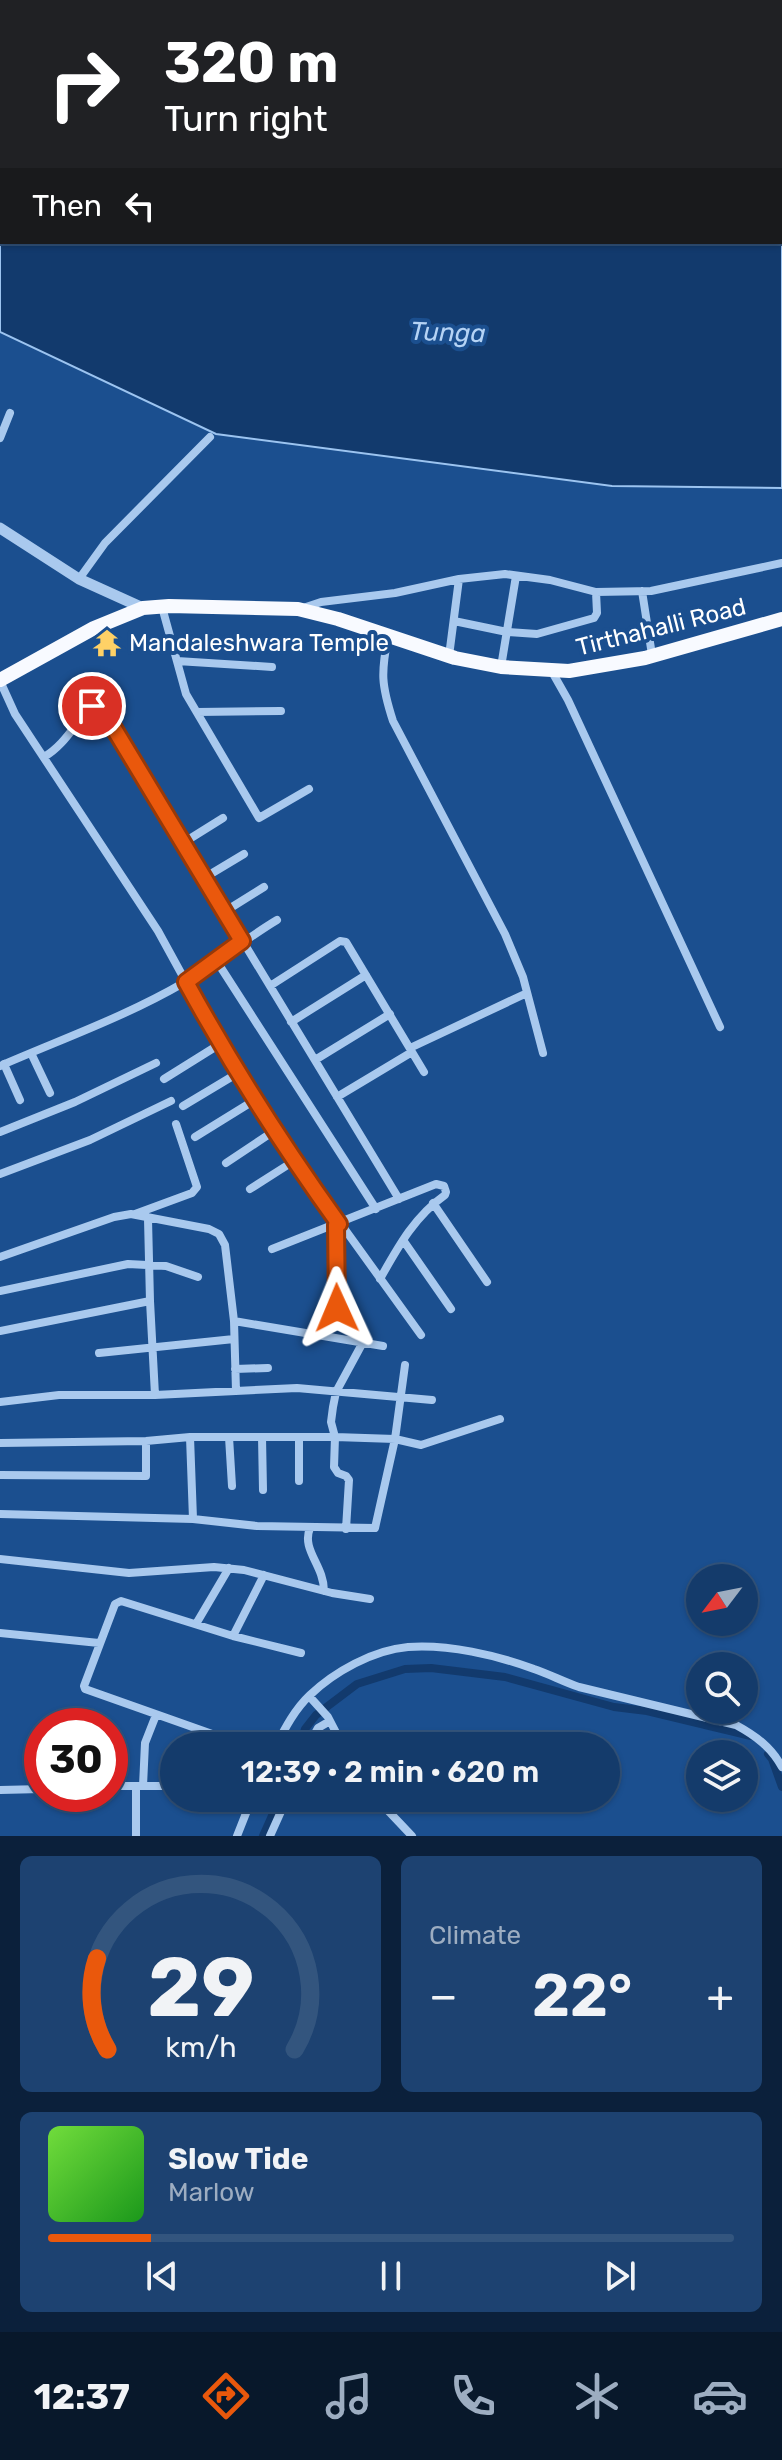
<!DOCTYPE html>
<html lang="en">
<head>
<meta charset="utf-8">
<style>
	body { margin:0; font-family:Rubik,sans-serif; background:#1d4271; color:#f1f3f6; height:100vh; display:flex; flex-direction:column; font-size:30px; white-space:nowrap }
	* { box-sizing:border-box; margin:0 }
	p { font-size:26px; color:#9dadc1 }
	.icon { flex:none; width:44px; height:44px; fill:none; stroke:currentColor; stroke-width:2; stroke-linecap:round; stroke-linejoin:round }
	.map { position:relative; height:1836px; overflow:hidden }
	.drawer { display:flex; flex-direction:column; gap:20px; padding:20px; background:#0b203b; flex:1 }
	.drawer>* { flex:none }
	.banner { position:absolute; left:0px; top:0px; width:782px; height:244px; box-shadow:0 2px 6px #0004,0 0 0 2px #33557e; background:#202124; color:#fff; overflow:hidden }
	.needle { width:52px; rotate:238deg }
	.buttons { position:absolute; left:686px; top:1564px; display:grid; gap:16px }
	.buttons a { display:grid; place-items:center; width:72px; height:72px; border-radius:50%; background:#143b6b; box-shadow:0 2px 6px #0004,0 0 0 2px #33557e; font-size:40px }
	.speed { position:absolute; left:24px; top:1708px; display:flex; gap:16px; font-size:40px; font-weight:700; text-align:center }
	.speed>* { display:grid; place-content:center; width:104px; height:104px; border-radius:50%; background:#143b6b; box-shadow:0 2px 6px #0004,0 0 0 2px #33557e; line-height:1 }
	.speed .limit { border:12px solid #d22; background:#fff; color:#111 }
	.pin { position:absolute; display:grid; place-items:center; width:68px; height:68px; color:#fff; margin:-34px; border:4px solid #fff; border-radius:50%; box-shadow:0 2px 8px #0007 }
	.me { position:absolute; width:88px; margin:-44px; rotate:359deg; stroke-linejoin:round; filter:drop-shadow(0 0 6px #0008) }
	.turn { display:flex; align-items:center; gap:28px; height:168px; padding:0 32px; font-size:36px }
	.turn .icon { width:104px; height:104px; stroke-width:2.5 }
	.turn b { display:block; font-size:56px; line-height:68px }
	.then { display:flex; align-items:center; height:76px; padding:0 32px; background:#0003; gap:16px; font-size:30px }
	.big { font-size:60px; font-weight:600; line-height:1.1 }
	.drawer .widget { flex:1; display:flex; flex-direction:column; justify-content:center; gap:12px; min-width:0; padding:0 28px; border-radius:12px; background:#1d4271 }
	.drawer .dial { align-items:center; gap:0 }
	.dial svg { height:208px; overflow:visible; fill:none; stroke:#33557e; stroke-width:7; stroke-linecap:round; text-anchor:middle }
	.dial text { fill:#f1f3f6; stroke:none }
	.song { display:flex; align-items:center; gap:24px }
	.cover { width:96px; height:96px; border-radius:12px; background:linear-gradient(135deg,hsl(100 70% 55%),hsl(120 70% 35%)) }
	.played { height:8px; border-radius:4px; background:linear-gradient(90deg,#ea580c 15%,#33557e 15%) }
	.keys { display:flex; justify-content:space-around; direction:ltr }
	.heat { display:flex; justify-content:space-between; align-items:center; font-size:44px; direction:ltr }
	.drawer .tiles { flex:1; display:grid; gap:20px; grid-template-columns:1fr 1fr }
	.widget:last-child { grid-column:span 2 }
	.trip { position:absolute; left:160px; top:1732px; width:460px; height:80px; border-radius:40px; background:#143b6b; box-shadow:0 2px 6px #0004,0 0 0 2px #33557e; font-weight:600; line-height:80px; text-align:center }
	.dock { display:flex; height:128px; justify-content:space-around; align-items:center; background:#08182b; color:#9dadc1 }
	.dock .icon { width:56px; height:56px }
	.dock .active { color:#ea580c }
	.dock b { font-size:36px; color:#f1f3f6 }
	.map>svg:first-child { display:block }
	.water { fill:#123a6d; stroke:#9cc4f0; stroke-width:2 }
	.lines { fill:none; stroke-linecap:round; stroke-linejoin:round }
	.canal { stroke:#123a6d; stroke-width:8 }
	.minor { stroke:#a9c9ee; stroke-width:8 }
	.tertiary { stroke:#a9c9ee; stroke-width:11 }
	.trunk { stroke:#f8faff; stroke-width:14 }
	.route-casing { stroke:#983908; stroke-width:20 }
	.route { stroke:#ea580c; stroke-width:14 }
	.labels { text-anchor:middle; stroke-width:8; stroke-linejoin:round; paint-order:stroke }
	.street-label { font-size:24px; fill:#fff; stroke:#1b4f8f }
	.poi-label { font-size:24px; fill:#fff; stroke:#1b4f8f; text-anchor:start }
	.water-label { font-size:26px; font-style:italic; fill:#b5d3f5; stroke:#1b4f8f }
</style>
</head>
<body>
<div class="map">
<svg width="782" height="1836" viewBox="0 0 782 1836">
	<rect width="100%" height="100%" fill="#1b4f8f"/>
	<path class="water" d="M0,88H2V242H780V147L782,146V488L612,486L216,434L0,332Z"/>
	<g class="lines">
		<path class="canal" d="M299,1746L305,1729L316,1715L357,1684L405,1669L431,1668L505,1677L614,1707L647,1711L751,1736
			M768,1754L772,1759L782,1787
			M263,1836L280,1798"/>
		<path class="minor" d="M0,438L10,413
			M79,579L105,543L210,437
			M642,591L652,655
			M162,607L186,694L259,818L309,789
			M303,608L321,602L395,593L459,579L505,574L550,580L596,592L651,591L782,563
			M454,621L507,632L537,634L594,618L597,613L596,592
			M388,636C381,673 381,684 393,721L505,934L523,977L543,1053
			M449,656L459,579
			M177,661L272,667
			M501,667L516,576
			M551,670L568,700L720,1027
			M0,681L15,714L158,931L220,1044L274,1131L421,1335
			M197,712L281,711
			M44,757C65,745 75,723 92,706L101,707L399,1199
			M183,843L223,818
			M204,878L244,854
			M224,912L264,887
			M216,960L376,1209
			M270,986L340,941L346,942L424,1072
			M291,1022L366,975
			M410,1048L527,993
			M31,1053L50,1093
			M315,1060L390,1014
			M4,1064L20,1100
			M0,1066C62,1039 127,1016 185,982C217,963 245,939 277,920
			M164,1079L220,1044
			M337,1097L412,1052
			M183,1106L238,1073
			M0,1132L75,1102L156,1063
			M195,1137L255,1100
			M226,1163L274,1131
			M0,1174L90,1140L171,1101
			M250,1189L294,1161
			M433,1203L487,1282
			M135,1214L192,1193L197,1187L176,1124
			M148,1219L150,1301L155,1395
			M336,1225L337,1308
			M403,1240L451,1309
			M272,1249L436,1184L444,1186L446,1192L445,1195C414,1217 398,1247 380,1279
			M0,1257L114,1217L131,1214L209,1229L219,1234L225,1245L234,1321L236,1391
			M0,1291L128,1264L166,1266L198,1277
			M234,1321L383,1346
			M0,1331L150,1301
			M99,1353L234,1339
			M235,1369L268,1368
			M0,1402L59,1395H155L297,1388L432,1400
			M190,1437L193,1519
			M229,1437L232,1486
			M262,1437L263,1490
			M299,1437V1481
			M0,1443L146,1441L190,1437H335L395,1439L421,1445L500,1419
			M0,1475L146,1476V1441
			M0,1514L193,1519L257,1526L375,1528L395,1439L405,1365
			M310,1528C301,1550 324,1565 324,1591
			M346,1529L349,1480L346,1476L338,1473L334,1467L335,1437L331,1422L333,1407L336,1392L362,1344
			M0,1559L129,1573L214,1567L244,1570L332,1593L370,1599
			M196,1624L229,1568
			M0,1633L99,1643
			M233,1636L264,1575
			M309,1696L328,1717L343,1746
			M215,1735L85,1689L84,1686L115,1604L121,1601L233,1636L301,1653
			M276,1746C285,1728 295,1709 310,1695C334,1672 373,1650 408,1647C448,1644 496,1655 534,1669C549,1674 564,1682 579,1687L736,1725C756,1736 771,1747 782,1767
			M308,1746L318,1728L330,1721
			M110,1786H174
			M143,1786L145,1743L156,1715
			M0,1790L42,1789
			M376,1798L412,1836
			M136,1836V1786
			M237,1836L252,1798
			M270,1836L287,1798"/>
		<path class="tertiary" d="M0,528L79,579L143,608"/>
		<path class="trunk" d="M0,680L94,628L143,608L169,606L298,609L338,619L455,658L501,667L569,671L645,658L782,619"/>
	</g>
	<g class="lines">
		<defs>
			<path id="route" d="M92,706L101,707L242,941L186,982C232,1066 283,1146 339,1224L336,1225L337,1308"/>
		</defs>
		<use href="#route" class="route-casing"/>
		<use href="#route" class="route"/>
	</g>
	<defs>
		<symbol id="temple-bare" viewBox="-9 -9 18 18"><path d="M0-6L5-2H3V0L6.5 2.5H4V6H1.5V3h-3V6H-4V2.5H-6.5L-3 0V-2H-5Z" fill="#ffd166" stroke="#1b4f8f" stroke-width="2.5" paint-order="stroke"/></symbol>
	</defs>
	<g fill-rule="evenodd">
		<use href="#temple-bare" x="87" y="623" width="40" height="40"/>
	</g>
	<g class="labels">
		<g class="street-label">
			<text transform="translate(661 627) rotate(-14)" y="8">Tirthahalli Road</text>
		</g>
		<g class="poi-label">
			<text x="129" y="651">Mandaleshwara Temple</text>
		</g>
		<g class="water-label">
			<text transform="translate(448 332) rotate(2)" y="9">Tunga</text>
		</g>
	</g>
</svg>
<div class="buttons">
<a><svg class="needle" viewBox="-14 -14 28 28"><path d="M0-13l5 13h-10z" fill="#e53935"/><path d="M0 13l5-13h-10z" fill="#9dadc1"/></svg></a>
<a><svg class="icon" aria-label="search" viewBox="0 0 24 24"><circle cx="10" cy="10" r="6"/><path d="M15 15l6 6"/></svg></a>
<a><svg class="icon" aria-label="layers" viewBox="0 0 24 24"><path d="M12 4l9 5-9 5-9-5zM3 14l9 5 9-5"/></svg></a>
</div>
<div class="speed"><div class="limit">30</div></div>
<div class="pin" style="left:92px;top:706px;background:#d93025"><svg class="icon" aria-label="arrive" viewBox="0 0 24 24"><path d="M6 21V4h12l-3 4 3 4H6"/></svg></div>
<svg class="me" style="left:337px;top:1308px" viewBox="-20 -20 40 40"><path d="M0-17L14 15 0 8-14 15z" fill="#ea580c" stroke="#fff" stroke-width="4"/></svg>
<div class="trip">12:39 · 2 min · 620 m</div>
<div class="banner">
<div class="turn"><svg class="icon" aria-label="right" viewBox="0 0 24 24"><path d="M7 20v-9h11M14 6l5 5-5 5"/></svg><div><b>320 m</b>Turn right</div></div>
<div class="then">Then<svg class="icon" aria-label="left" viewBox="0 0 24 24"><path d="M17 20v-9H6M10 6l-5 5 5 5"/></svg></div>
</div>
</div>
<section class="drawer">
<div class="tiles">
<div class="widget dial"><svg viewBox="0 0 100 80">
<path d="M14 69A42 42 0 1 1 86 69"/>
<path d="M14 69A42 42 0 0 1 10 34" stroke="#ea580c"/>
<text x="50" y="56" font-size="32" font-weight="700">29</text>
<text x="50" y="72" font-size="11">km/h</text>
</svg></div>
<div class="widget"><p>Climate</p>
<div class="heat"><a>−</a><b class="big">22°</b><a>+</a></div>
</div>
<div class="widget">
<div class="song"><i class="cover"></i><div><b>Slow Tide</b><p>Marlow</p></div></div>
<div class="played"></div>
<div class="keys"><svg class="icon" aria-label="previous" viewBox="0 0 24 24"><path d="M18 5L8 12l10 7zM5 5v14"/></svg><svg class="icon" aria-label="pause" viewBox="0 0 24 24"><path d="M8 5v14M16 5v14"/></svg><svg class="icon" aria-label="next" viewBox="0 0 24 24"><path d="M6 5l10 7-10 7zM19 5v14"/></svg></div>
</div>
</div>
</section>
<nav class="dock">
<b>12:37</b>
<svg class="icon active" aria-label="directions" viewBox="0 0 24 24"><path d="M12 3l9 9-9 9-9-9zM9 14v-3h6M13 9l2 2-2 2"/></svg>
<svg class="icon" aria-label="music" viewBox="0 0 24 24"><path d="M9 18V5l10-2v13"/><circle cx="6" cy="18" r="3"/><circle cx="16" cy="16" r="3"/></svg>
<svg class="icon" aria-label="phone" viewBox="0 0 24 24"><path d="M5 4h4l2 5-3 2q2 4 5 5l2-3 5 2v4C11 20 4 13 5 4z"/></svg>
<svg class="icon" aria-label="climate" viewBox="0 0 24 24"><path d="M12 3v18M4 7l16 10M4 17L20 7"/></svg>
<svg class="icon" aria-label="car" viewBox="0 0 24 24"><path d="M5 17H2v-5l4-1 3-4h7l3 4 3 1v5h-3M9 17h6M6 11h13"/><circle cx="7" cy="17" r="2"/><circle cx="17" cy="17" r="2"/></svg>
</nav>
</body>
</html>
